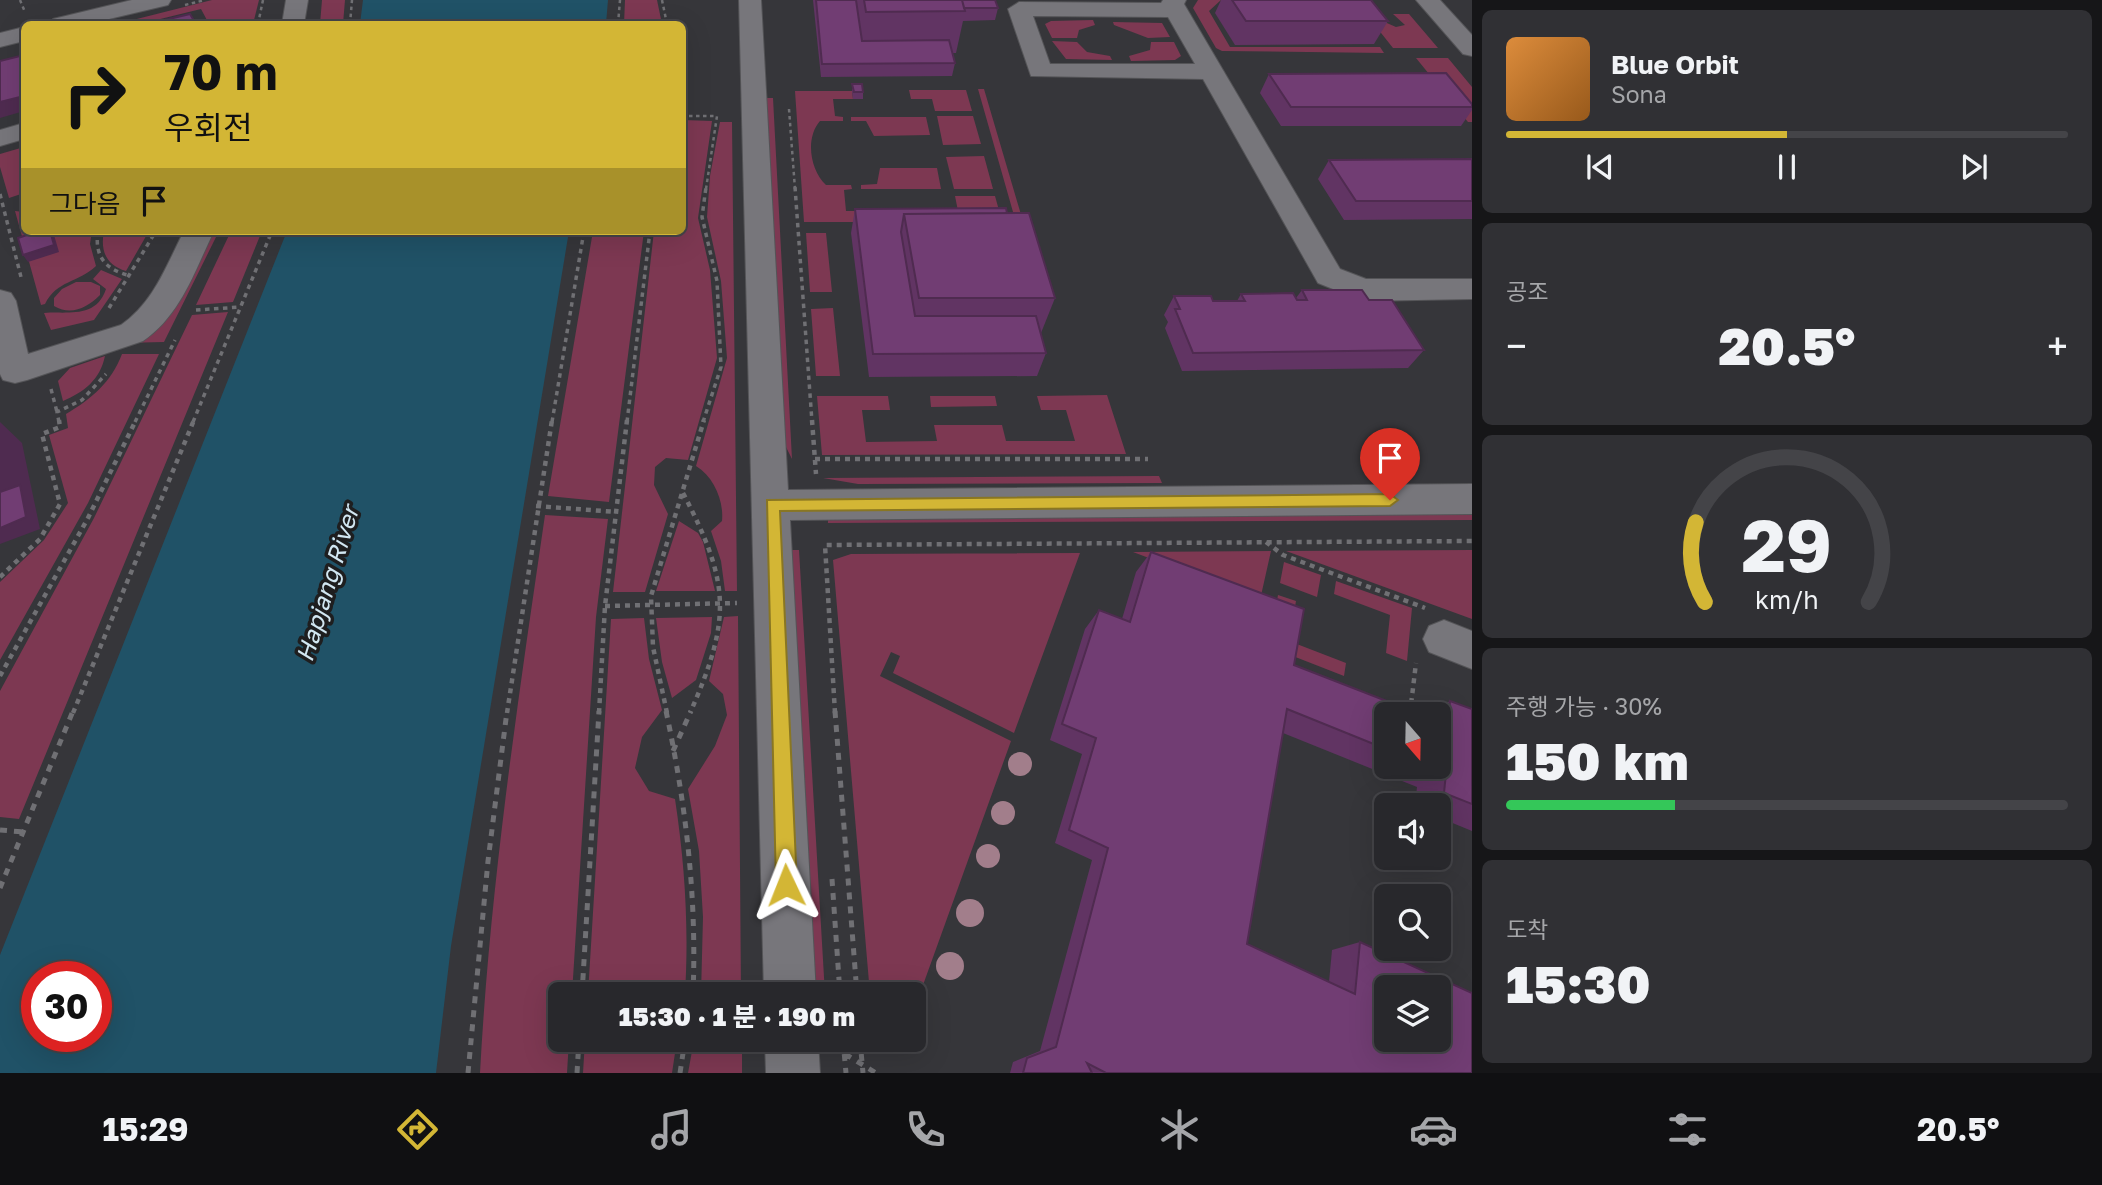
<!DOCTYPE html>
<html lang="ko">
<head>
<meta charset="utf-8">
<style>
	body { margin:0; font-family:"Golos Text","Noto Sans KR",sans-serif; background:#303034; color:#f1f3f6; height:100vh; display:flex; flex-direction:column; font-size:26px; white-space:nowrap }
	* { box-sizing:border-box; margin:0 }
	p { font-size:23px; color:#a5a6a9 }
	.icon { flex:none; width:38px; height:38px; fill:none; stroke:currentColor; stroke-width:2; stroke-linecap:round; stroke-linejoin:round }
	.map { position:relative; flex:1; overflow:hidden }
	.panel { display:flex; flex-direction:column; gap:10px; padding:10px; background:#161618; width:630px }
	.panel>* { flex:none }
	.hud { position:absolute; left:21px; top:21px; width:665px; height:214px; border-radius:10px; box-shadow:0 7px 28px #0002,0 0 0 2px #444448; background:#d3b635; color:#111; overflow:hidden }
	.needle { width:46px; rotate:160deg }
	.controls { position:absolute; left:1374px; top:702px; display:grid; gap:14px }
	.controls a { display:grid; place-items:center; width:77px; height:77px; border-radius:10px; background:#28282c; box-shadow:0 7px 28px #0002,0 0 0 2px #444448; font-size:35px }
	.speed { position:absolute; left:21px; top:961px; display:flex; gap:14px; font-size:35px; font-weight:700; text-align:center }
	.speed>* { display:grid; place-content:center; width:91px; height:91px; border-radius:50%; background:#28282c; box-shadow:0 7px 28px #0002,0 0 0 2px #444448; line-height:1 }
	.speed .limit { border:10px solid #d22; background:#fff; color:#111 }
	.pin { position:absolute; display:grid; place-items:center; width:60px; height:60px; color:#fff; margin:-72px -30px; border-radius:50% 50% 50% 0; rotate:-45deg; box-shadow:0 0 7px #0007 }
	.pin .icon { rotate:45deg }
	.me { position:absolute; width:77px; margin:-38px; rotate:358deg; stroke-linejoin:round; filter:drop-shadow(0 0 5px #0008) }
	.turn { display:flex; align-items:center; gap:24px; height:147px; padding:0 28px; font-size:32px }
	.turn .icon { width:91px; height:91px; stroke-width:2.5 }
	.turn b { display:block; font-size:49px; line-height:60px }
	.then { display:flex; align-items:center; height:66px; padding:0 28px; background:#0003; gap:14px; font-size:26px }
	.big { font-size:52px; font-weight:800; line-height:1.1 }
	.panel .card { flex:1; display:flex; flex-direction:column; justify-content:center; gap:10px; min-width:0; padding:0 24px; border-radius:10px; background:#303034 }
	.panel .dial { align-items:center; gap:0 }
	.dial svg { height:182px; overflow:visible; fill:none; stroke:#444448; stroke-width:7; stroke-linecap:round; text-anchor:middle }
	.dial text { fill:#f1f3f6; stroke:none }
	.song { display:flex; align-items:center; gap:21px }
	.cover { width:84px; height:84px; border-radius:10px; background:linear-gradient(135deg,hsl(30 70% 55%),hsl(30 70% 35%)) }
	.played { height:7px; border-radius:4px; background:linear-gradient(90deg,#d3b635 50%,#444448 50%) }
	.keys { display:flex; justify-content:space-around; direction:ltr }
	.heat { display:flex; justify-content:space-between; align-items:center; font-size:38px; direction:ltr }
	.charge { height:10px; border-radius:5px; background:linear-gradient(90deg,#34c759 30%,#444448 0) }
	.trip { position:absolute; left:548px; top:982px; width:378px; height:70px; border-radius:10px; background:#28282c; box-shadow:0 7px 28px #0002,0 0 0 2px #444448; font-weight:800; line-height:70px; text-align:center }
	.dock { display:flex; height:112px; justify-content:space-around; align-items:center; background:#101012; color:#a5a6a9 }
	.dock .icon { width:49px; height:49px }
	.dock .on { color:#d3b635 }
	.dock b { font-size:32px; color:#f1f3f6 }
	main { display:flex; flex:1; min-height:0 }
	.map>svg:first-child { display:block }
	.green { fill:#7d3852 }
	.water { fill:#205267; fill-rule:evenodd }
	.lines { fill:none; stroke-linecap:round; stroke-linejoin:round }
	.minor-casing { stroke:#545457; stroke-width:2 }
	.path-far3 { stroke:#707074; stroke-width:2.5; stroke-dasharray:3.5 3.5; stroke-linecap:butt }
	.path-far2 { stroke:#707074; stroke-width:3.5; stroke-dasharray:4.5 4.5; stroke-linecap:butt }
	.path-far1 { stroke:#707074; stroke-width:4.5; stroke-dasharray:5 5; stroke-linecap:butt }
	.path { stroke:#707074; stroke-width:5; stroke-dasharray:7 7; stroke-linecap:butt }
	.minor { fill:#77767b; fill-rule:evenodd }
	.tree { fill:#a27e8b }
	.wall { fill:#613463 }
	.shaded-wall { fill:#4f2b50 }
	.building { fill:#713d73; stroke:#4f2b50; stroke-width:2; fill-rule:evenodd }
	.route { fill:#d3b635; stroke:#897622; stroke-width:2 }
	.labels { text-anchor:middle; stroke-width:7; stroke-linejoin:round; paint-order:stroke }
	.water-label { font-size:24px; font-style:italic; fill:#d2e7f2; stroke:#1e1e1f }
</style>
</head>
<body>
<main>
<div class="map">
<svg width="1472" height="1073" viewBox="0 0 1472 1073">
	<rect width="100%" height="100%" fill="#36363a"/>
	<path class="green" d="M212,0H259L253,24H209L201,9L140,24H117Z
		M322,0H345L343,24H320Z
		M625,0H657L662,24H624Z
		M1198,0H1221L1209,11L1230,47H1380L1384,53L1222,51L1216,48L1193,8Z
		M1366,14L1396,27L1405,25L1393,14H1409L1438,48H1393Z
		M1093,20L1095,25L1079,30L1077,38H1052L1045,24L1051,21Z
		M1113,22L1162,23L1170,37L1148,38L1114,25Z
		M1052,41L1077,42L1087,52L1110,56L1112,60L1066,59Z
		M1151,42H1174L1181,56L1175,60L1131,61L1129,56L1150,50Z
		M1416,58H1448L1472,87V122H1468Z
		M978,89H984L1022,218L1017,226Z
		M909,90H966L972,111H935L932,99H911Z
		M795,91H852L853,99H833L835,116L843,117V121H820C805,138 810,170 826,185H851L852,189L844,190L846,211H869L870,222H804Z
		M766,98H773L792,459L785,445Z
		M973,116L981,144L943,145L937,116Z
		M851,117H926L930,135L874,136L866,121H851Z
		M683,120L712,121L698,218L710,270L717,358L688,460L666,458L655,467L654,485L668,514L645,592H613L654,231H682Z
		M720,122H732L737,591H725L721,561L711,531L722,521C724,501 714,477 696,466L727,358L721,281L707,217L710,176Z
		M24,147V193L9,198L0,167V154Z
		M984,156L993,189H954L946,157Z
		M880,168H937L941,189H861V185L877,184Z
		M955,196H995L1002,221L958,211Z
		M15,211L24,212V231H92L90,244L96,266C78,283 57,280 45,304L41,305Z
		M104,231H149L126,271C106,265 100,251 104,231Z
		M209,231H219L164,342L121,343Z
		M231,231H262L233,302L196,305Z
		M593,231H644L609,502L548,496Z
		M806,233H826L832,292H810Z
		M101,270L122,279L94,320L51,330L44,313C68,311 96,319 106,289L93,279Z
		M76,282H91L100,286V295C87,308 71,316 54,306V298L62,289Z
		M833,308L840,376H816L811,309Z
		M228,312L19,819L0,817V691L94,518L192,315Z
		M122,354H159L88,503L0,660V582L44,540L68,503L49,435L68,428L66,414C91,399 111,383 122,354Z
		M105,356C100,380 84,392 63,401L58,381L70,368Z
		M1107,395L1126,454L822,455L817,396H888L890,410H862L866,442L937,441L934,425H1002L1006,441H1075L1066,410H1041L1037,396Z
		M930,396H995L997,406L931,407Z
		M1159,476L1162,483L858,484L823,478Z
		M1472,514V520L828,523V517Z
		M545,515L608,519L596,617L572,994H560V1040H569L567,1073H480C490,886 518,700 545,515Z
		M679,521L698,533L703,542L715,591H656Z
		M790,550H799L825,994H813Z
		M1472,550V619L1286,551Z
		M1271,551L1260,600L1133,552Z
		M1080,553L1014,733L893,673L900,656L891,652L880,676L1011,741L914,1010V994H870L833,560L851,554Z
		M1284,562L1321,575L1317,597L1280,583Z
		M1336,581L1412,608L1407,661L1386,653L1390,615L1334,594Z
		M1278,595L1296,601L1289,641L1346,663L1344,676L1280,651L1273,623Z
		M738,616L741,994H701L703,917L699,851L688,789L715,746L727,715L723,694L709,681L724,617Z
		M712,617L711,633L696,680L672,698L662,662L656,618Z
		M644,618L649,659L662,710L642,737L635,768L649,791L675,799C685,865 689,928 685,994H588L611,619Z
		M585,1040H677L672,1073H583Z
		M694,1040H742V1073H688Z"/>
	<path class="water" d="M363,0H608L606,24H360Z
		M287,231H569L451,946L436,1073H0V955ZM37,976H96V1036H37Z"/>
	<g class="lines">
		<defs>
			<path id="minor" d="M132,0H171L168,5L88,24H49L53,19Z
				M286,0H308L304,24H282Z
				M739,0H761L788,490L1472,484V514L790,520L816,994H764Z
				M1163,0H1186L1184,4L1340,269L1366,279H1472V299L1363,301L1318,283L1203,79L1031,76L1008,9L1019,2L1161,3ZM1033,16L1168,17L1195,64H1050Z
				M1416,0H1440L1472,35V56L1463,54Z
				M24,27V41L0,47V33Z
				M24,123V139L0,146V130Z
				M184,231H214C195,270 181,315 143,341L27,380L15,383L3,380L0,374V290L11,293L16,301L28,354L121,325C154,302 166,266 184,231Z
				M1444,620L1472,631V669L1429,652L1423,639L1429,626Z
				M765,1040H818L820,1073H766Z"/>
		</defs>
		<use href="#minor" class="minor-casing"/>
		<path class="path-far3" d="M20,0L25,12
			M662,0L667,24
			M185,5L205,0
			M258,24L263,0
			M350,24L352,0
			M618,24L620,0
			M789,109L795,189
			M682,116H717
			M706,189L717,116"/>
		<path class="path-far2" d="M795,187L812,422
			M0,194L22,281
			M98,231C94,257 106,270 131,276
			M109,308L156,231
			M196,310L241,307
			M51,389L57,412
			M59,422L57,412L82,400L106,374
			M135,422L175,340
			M193,422L272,231
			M552,422L584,231
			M627,422L650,231
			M703,422L721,367L717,281L702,217L706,187"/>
		<path class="path-far1" d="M812,420L816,474
			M815,459H1148
			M683,493C730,583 732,618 690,713
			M536,506L616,512
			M1266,542L1283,555L1425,608
			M0,577L40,539L60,504L42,434L60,427L59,420
			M605,606L737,603
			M0,676L88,518L136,420
			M73,713L194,420
			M507,713L552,420
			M599,713L605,606L627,420
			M667,713L653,647L651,596L704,420
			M835,713L825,545L1472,541
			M1410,713L1416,663"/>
		<path class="path" d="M666,711C686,805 697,898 693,994
			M835,711L857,994
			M1410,714V711
			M673,751L691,711
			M0,830L23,832
			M832,879L840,994
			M0,888L73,711
			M582,994L599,711
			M843,1040L846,1073
			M860,1040L863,1073
			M845,1054L876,1073
			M468,1073L488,861L507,711
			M577,1073L579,1040
			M680,1073L685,1040"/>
		<use href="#minor" class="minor"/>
	</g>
	<g class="tree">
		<circle cx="1020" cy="764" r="12"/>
		<circle cx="1003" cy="813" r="12"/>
		<circle cx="988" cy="856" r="12"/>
		<circle cx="970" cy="913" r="14"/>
		<circle cx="950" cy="966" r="14"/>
	</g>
	<path class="wall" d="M813,0H995L998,8L995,20L963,21L956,53H952L955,63L952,76L821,77Z
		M1221,0H1371L1388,21L1374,44L1235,45L1215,13Z
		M1269,74L1472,104V110L1461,126H1281L1260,93Z
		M852,84L863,92V99H853L852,91Z
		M1472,159V219L1344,220L1318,179L1329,160Z
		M855,209L1007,213L1055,298L1041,333L1046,353L1037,376L869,377L851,233Z
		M1302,290L1369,300L1424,350L1408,368L1182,371L1165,328L1168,322L1164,315L1174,296L1213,301H1237L1241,294L1296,298Z
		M1151,552L1294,665L1386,714V766H1438V714H1428L1450,701L1472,709V831L1438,817V805H1415L1417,787L1283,733L1247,944L1329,982L1332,950L1360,942L1472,1073H1010L1013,1062L1040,1051L1092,860L1055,843L1082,754L1050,740L1085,629L1099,610L1122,619L1136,572Z"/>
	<path class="shaded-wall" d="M24,96V111L0,118V102Z
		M50,231H51L54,235L59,252L28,262L23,255Z
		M0,422L22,443L40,529L0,544Z"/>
	<path class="building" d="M816,0H856L862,41L949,40L955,63L822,64Z
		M864,0H962L965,11L866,12Z
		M962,0H995L998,8H964Z
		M1232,0H1371L1388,21H1246Z
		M190,14L196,24H148Z
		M24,55V96L0,102V61Z
		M1446,73L1472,104V107H1291L1269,74Z
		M852,84H862L863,92H854Z
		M1472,159V201H1356L1329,160Z
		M1006,208L1007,213L904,214L901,232L915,316H1036L1046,353L873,354L855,209Z
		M1029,213L1055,298H919L904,214Z
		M39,231H50L54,245L23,255L18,238Z
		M1302,290H1362L1369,300H1392L1424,350L1193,353L1175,309H1180L1174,296H1211L1213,301H1245L1241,294L1293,293L1297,300H1307Z
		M20,485L26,517L0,528V492Z
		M1151,552L1304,609L1294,665L1420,714H1386V749L1287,709L1247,944L1355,994L1360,942L1472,993V1073H1106L1087,1063L1092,1073H1023L1027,1058L1056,1047L1108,848L1069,830L1096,738L1062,724L1099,610L1130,622ZM1386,987H1438V1040H1386Z
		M1450,701L1472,709V804L1444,793L1446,773L1430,766H1438V721L1448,725Z"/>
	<path class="route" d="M1390,494L1398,500L1390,506L780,511L797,885L794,892L786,895L779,892L776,885L767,500Z"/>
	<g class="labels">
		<g class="water-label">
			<text transform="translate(328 584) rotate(-73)" y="8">Hapjang River</text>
		</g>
	</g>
</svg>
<div class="controls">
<a><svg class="needle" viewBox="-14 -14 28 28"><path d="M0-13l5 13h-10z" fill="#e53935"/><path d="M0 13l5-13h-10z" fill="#a5a6a9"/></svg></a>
<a><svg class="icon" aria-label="sound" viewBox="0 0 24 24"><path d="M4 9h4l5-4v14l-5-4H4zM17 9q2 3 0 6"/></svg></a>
<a><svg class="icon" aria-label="search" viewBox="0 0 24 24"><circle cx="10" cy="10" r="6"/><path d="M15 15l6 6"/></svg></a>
<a><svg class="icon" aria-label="layers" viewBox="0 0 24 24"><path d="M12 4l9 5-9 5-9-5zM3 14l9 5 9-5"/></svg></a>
</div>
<div class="speed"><div class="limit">30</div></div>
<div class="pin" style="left:1390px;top:500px;background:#d93025"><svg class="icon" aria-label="arrive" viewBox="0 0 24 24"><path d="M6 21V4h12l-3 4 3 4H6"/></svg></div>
<svg class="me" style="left:786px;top:885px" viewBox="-20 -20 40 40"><path d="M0-17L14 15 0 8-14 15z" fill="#d3b635" stroke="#fff" stroke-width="4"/></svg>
<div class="trip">15:30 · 1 분 · 190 m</div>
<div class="hud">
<div class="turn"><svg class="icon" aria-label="right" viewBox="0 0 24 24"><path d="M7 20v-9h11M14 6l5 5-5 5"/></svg><div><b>70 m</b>우회전</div></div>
<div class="then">그다음<svg class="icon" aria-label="arrive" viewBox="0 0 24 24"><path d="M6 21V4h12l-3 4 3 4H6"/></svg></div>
</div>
</div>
<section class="panel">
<div class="card">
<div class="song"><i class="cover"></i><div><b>Blue Orbit</b><p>Sona</p></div></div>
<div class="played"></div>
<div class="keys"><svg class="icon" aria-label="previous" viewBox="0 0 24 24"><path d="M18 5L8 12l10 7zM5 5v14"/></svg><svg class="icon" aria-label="pause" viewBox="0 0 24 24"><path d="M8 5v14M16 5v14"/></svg><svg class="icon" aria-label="next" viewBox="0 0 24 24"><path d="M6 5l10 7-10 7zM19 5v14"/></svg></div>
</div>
<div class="card"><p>공조</p>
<div class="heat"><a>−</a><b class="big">20.5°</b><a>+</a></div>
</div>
<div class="card dial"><svg viewBox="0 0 100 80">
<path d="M14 69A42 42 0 1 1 86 69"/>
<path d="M14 69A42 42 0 0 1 10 34" stroke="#d3b635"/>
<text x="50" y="56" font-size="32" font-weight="700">29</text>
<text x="50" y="72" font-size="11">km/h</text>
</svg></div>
<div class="card"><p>주행 가능 · 30%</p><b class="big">150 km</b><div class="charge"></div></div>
<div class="card"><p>도착</p><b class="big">15:30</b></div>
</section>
</main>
<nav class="dock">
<b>15:29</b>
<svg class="icon on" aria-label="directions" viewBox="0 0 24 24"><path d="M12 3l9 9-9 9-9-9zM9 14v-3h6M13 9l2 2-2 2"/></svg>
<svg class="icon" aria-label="music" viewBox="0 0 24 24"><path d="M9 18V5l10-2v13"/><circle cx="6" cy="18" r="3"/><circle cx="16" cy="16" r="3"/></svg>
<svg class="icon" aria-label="phone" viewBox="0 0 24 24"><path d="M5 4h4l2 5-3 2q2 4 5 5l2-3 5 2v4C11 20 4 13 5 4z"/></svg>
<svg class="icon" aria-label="climate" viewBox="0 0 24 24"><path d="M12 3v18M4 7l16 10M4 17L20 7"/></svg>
<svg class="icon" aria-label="car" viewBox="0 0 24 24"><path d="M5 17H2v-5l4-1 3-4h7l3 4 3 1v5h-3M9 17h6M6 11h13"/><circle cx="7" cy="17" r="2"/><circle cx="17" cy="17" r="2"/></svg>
<svg class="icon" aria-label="filters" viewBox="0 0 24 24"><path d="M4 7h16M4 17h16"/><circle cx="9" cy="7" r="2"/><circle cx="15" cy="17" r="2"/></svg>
<b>20.5°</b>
</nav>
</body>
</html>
